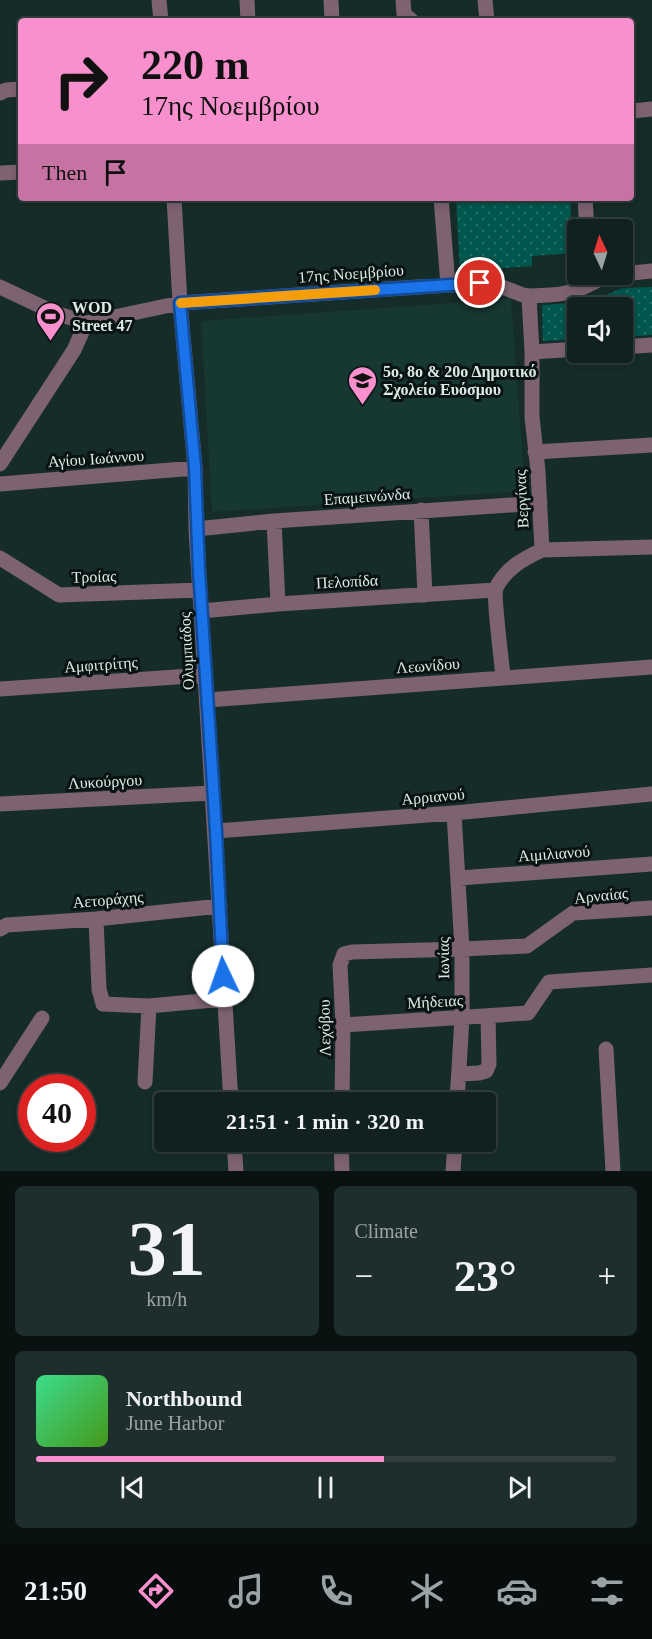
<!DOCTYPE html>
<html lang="en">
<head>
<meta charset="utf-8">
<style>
	body { margin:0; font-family:Georgia,serif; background:#1e2e2c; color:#f1f3f6; height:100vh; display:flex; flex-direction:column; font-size:22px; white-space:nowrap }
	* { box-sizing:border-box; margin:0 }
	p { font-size:20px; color:#9ca3a4 }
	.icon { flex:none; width:33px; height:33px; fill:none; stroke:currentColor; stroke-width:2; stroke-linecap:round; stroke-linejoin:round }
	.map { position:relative; height:1171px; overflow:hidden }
	.details { display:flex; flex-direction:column; gap:15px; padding:15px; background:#091211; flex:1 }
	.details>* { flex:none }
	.top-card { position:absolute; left:18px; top:18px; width:616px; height:183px; border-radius:6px; box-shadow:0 3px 9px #0003,0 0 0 2px #303e3d; background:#f890cd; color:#111; overflow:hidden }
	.needle { width:39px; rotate:356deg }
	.fabs { position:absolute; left:567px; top:219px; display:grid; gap:12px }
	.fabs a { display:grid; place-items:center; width:66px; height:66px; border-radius:6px; background:#10211f; box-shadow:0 3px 9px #0003,0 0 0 2px #303e3d; font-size:30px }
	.speed { position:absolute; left:18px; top:1074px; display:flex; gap:12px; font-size:30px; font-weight:700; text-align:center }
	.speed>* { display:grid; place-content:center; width:78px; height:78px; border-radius:50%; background:#10211f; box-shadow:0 3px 9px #0003,0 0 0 2px #303e3d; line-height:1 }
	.speed .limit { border:9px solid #d22; background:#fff; color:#111 }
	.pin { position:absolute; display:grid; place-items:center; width:51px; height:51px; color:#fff; margin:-26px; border:3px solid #fff; border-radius:50%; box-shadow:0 2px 6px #0007 }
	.me { position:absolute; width:66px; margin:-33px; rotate:357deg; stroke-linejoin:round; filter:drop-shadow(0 0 4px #0008) }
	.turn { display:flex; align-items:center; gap:21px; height:126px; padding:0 24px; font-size:27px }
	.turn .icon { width:78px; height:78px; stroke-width:2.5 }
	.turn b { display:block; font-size:42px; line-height:51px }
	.then { display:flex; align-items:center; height:57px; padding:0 24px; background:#0003; gap:12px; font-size:22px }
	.big { font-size:45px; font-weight:800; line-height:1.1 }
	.details .tile { flex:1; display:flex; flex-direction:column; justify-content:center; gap:9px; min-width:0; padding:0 21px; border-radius:9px; background:#1e2e2c }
	.details .dial { align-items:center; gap:0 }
	.dial b { font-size:78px; line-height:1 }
	.song { display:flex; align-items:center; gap:18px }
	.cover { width:72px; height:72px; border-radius:9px; background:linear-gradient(135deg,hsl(150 70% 55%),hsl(100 70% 35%)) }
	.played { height:6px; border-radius:3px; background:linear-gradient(90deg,#f890cd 60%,#303e3d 60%) }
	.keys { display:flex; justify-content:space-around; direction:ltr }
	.heat { display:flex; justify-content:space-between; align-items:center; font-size:33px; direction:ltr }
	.details .tiles { flex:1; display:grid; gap:15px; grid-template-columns:1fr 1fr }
	.tile:last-child { grid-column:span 2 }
	.trip { position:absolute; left:154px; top:1092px; width:342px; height:60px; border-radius:6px; background:#10211f; box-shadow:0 3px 9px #0003,0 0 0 2px #303e3d; font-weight:800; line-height:60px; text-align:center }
	.dock { display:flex; height:96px; justify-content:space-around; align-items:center; background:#060d0c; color:#9ca3a4 }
	.dock .icon { width:42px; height:42px }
	.dock .on { color:#f890cd }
	.dock b { font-size:27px; color:#f1f3f6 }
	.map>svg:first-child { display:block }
	.built { fill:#163732 }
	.grass { fill:url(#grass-dots) }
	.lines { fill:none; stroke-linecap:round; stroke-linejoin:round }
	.minor { stroke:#7d6271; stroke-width:15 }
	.route-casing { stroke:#114b97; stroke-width:15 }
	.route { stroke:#1a73e8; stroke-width:10 }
	.slow { stroke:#f59e0b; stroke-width:10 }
	.labels { text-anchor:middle; stroke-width:6; stroke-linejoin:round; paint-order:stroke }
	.street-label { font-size:16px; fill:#dceae7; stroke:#091311 }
	.poi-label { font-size:16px; font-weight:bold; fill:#dceae7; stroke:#091311; text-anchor:start }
</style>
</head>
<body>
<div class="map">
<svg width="652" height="1171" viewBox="0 0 652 1171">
	<defs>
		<pattern id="grass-dots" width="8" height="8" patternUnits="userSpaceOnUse" patternTransform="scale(1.5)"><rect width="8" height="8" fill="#00574e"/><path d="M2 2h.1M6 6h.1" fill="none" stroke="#256f68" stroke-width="1.8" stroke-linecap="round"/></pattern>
	</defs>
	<rect width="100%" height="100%" fill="#162c29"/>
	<path class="built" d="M511,299L525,491L212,512L201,321Z"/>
	<path class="grass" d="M456,198H570L573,253L532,256V266L460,271Z
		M652,287V335L623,337L622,308H578L577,339L543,341L542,305L588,302L623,288Z"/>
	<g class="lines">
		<path class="minor" d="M159,0L161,21
			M247,0L248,21
			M331,0L332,21
			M403,0L404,14L412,21
			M485,0L487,21
			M0,93L6,90L21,89
			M632,111L652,109
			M0,173L21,172
			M174,198L180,303L195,468L196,529L231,1102
			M441,198L448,285
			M585,198L587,230
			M622,274L652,271
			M0,287L53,312L86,323L180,303L448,285L494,284L523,295L529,296C543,295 560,296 573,291C588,287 600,277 615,274
			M622,347L652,345
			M532,352L578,349
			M535,452L652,445
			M0,464L74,350L86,323
			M0,484L195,468
			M421,510L425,595
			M274,521L278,604
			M196,529L274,521L540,503
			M542,550L652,547
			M0,558L59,595L200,590
			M201,611L278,604L495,590
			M503,677C502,664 493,595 496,588C506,568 523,559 542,550L538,471L532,417V352L529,296
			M0,689L205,675
			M207,700L652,667
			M0,804L212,793
			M454,813L462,949V1018L457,1102
			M216,831L454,813L652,794
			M459,878L652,864
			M96,919L99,989L103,1004L149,1006L224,999
			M0,929L7,925L96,919L220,906
			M343,1025L528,1013L549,982L652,975
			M606,1049L613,1171
			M459,1074L479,1073L486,1071L489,1064L488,1016
			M145,1082L149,1006
			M0,1083L42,1018
			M342,1102L343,1025L340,965L344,954L352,952L462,949L527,946L573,913L652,908
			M234,1142L236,1171
			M341,1142L342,1171
			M453,1171L455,1142"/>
	</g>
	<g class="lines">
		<defs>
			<path id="route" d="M223,976L216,831L199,570L195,468L180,303L480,283"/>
		</defs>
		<use href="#route" class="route-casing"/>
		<use href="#route" class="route"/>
		<path class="slow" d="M181,303L375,290"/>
	</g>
	<defs>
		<symbol id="stadium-pin" viewBox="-11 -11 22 30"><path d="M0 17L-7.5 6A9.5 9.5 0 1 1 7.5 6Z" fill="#f890cd" stroke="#091311"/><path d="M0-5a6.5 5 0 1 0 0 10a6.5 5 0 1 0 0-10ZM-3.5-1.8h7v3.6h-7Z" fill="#111"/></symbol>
		<symbol id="school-pin" viewBox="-11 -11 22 30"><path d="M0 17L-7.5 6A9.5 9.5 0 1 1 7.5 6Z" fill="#f890cd" stroke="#091311"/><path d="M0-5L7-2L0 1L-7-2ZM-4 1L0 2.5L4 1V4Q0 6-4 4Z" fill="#111"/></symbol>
	</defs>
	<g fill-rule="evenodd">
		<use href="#stadium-pin" x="34" y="300" width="33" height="45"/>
		<use href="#school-pin" x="346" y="364" width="33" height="45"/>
	</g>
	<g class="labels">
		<g class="street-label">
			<text transform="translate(351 273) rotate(-4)" y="6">17ης Νοεμβρίου</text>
			<text transform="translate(96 458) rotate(-4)" y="6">Αγίου Ιωάννου</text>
			<text transform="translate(367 496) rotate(-4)" y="6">Επαμεινώνδα</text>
			<text transform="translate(521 499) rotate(-93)" y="6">Βεργίνας</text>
			<text transform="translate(94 576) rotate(-2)" y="6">Τροίας</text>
			<text transform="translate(347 581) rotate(-3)" y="6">Πελοπίδα</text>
			<text transform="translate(186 651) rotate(-93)" y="6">Ολυμπιάδος</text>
			<text transform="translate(101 664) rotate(-4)" y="6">Αμφιτρίτης</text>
			<text transform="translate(428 665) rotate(-4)" y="6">Λεωνίδου</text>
			<text transform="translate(105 781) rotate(-3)" y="6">Λυκούργου</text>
			<text transform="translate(433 796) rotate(-5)" y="6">Αρριανού</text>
			<text transform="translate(554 853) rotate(-4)" y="6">Αιμιλιανού</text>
			<text transform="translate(601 895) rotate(-6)" y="6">Αρναίας</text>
			<text transform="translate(108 899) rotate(-5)" y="6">Αετοράχης</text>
			<text transform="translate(443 958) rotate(-91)" y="6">Ιωνίας</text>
			<text transform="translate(435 1001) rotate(-3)" y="6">Μήδειας</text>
			<text transform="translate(324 1028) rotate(-91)" y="6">Λεχόβου</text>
		</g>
		<g class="poi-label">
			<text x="72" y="313">WOD<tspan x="72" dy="18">Street 47</tspan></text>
			<text x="383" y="377">5ο, 8ο &amp; 20ο Δημοτικό<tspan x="383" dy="18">Σχολείο Ευόσμου</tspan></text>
		</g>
	</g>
</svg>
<div class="fabs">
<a><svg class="needle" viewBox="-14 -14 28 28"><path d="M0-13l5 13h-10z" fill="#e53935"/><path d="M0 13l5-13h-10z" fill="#9ca3a4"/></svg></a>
<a><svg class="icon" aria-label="sound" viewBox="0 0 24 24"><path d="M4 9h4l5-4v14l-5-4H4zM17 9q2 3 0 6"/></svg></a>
</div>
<div class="speed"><div class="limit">40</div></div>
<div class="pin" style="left:480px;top:283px;background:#d93025"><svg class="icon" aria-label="arrive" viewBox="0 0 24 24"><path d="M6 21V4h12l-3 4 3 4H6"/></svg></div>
<svg class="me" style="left:223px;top:976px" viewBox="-20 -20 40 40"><circle r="19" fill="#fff"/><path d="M0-13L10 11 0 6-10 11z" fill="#1a73e8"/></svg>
<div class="trip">21:51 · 1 min · 320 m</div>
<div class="top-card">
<div class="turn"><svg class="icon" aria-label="right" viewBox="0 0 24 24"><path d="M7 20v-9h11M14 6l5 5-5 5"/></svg><div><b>220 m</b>17ης Νοεμβρίου</div></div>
<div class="then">Then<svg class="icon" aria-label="arrive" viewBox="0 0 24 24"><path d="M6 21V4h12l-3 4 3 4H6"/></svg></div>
</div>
</div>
<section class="details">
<div class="tiles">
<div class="tile dial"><b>31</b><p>km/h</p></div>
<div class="tile"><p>Climate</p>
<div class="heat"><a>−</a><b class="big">23°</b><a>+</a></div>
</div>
<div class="tile">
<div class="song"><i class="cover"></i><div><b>Northbound</b><p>June Harbor</p></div></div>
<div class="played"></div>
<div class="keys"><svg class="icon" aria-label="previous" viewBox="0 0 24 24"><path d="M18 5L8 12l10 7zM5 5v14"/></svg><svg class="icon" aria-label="pause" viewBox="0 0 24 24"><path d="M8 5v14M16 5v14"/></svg><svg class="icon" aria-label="next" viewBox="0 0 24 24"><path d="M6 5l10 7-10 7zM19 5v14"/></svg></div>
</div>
</div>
</section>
<nav class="dock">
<b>21:50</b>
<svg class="icon on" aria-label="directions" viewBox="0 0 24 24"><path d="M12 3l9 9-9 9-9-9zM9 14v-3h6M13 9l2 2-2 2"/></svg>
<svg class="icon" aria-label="music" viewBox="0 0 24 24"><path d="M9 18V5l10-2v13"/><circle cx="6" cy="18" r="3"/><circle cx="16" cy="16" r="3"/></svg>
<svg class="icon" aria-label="phone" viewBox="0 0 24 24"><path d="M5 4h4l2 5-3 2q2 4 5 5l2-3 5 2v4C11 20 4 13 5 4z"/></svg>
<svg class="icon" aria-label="climate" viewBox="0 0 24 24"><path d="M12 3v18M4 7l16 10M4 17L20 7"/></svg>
<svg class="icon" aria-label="car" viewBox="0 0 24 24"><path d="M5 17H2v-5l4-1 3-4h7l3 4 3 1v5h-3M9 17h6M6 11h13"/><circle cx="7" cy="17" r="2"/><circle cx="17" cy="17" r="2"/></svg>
<svg class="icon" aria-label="filters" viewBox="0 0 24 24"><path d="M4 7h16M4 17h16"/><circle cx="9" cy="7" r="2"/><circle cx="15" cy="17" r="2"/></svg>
</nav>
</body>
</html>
